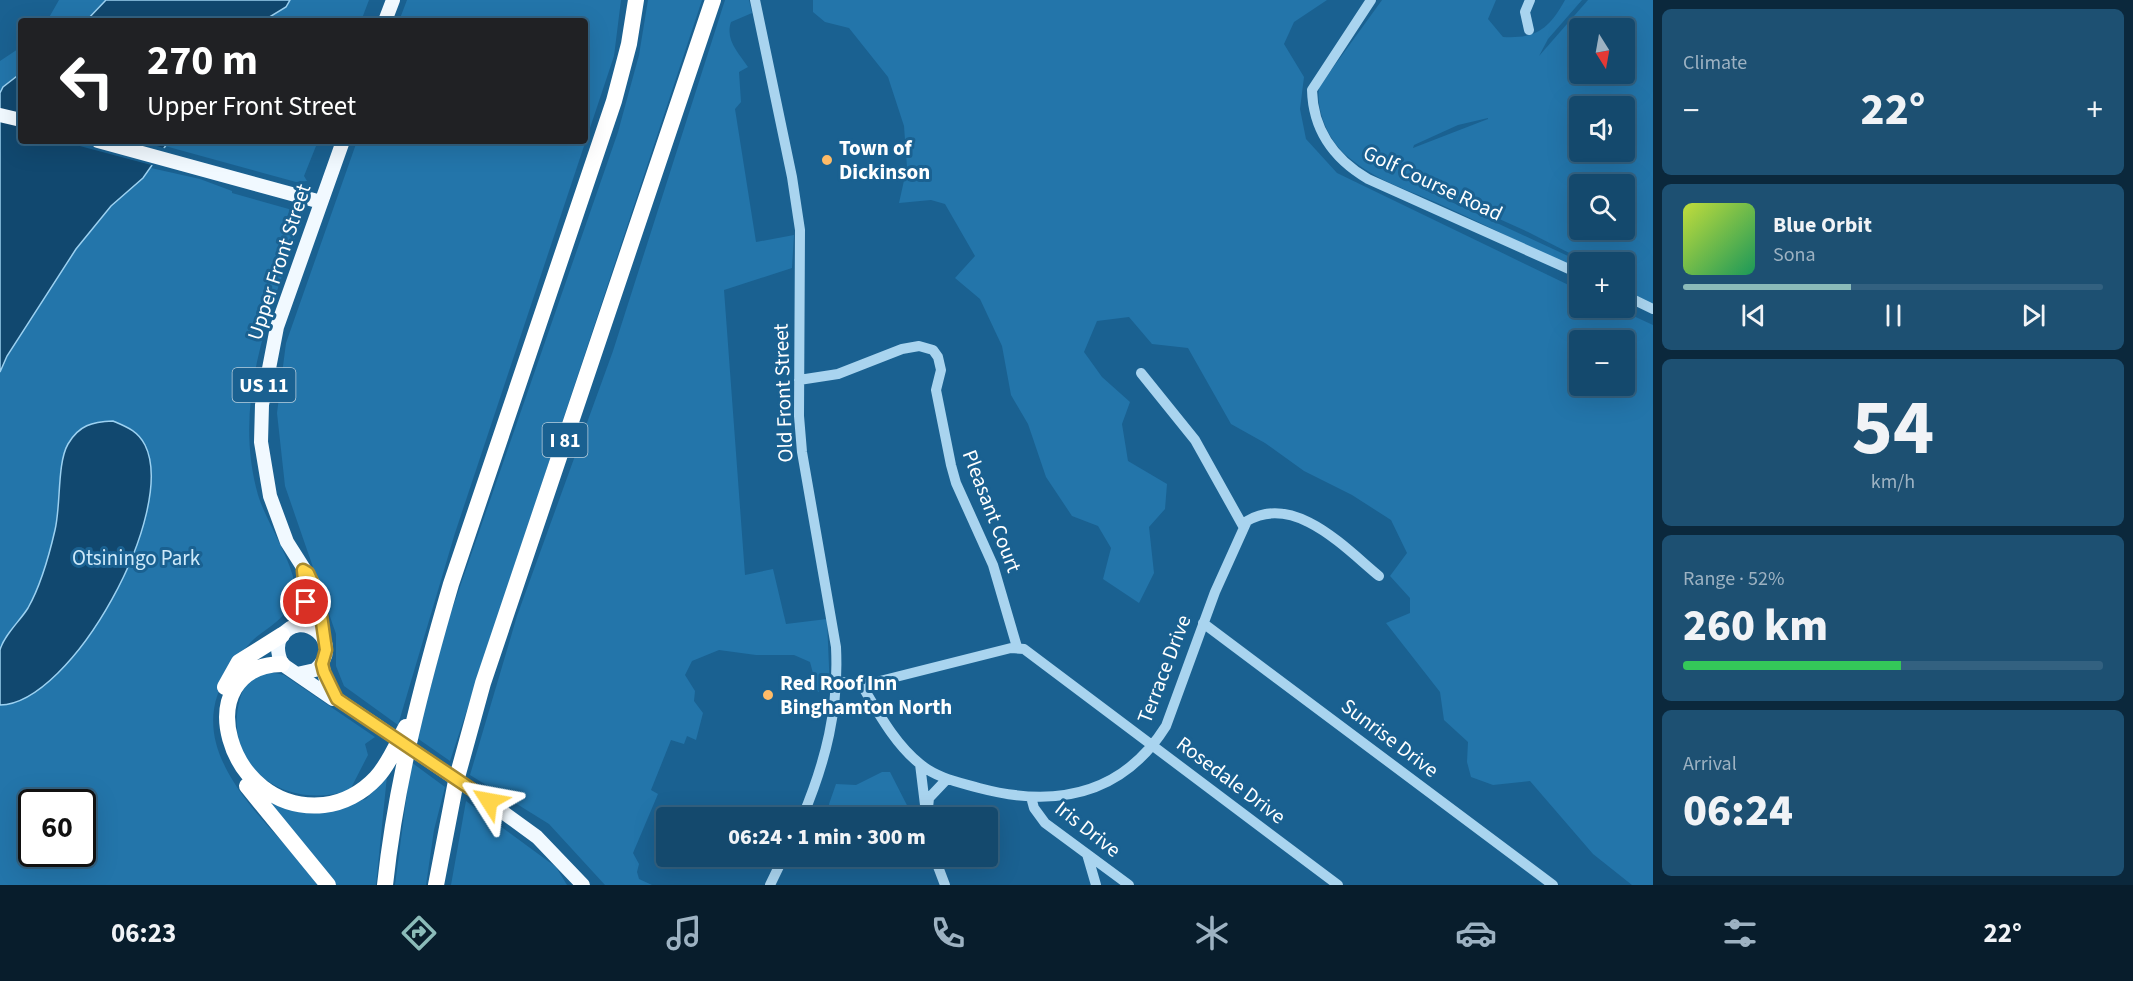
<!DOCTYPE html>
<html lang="en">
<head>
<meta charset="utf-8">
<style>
	body { margin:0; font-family:"Source Sans 3",sans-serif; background:#1d5072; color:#f1f3f6; height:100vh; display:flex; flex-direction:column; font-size:22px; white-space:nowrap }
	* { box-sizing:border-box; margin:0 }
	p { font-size:20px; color:#9db2c2 }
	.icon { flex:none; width:33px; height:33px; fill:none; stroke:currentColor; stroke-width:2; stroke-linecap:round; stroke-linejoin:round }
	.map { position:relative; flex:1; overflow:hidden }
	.panel { display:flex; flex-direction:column; gap:9px; padding:9px; background:#0b283c; width:480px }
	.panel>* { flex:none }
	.guide { position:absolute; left:18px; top:18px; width:570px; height:126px; border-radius:6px; box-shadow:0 6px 24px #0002,0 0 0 2px #336180; background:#202124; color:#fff; overflow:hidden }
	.needle { width:39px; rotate:169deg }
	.fabs { position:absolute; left:1569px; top:18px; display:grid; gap:12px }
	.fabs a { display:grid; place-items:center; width:66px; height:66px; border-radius:6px; background:#14496d; box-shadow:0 6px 24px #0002,0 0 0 2px #336180; font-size:30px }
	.speed { position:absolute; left:18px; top:789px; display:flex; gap:12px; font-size:30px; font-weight:700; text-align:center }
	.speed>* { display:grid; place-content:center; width:78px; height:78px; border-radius:50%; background:#14496d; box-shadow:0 6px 24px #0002,0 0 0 2px #336180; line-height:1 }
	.speed .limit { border:3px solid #111; border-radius:9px; background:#fff; color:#111 }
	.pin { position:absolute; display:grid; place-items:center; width:51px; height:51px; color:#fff; margin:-26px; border:3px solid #fff; border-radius:50%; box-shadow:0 2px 6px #0007 }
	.me { position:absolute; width:66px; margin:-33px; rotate:304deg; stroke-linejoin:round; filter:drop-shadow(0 0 4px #0008) }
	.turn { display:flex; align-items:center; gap:21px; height:126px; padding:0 30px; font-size:27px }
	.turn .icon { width:78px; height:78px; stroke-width:2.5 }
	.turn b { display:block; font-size:42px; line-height:51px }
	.big { font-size:45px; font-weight:800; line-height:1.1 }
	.panel .card { flex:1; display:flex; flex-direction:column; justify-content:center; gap:9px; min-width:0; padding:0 21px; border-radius:9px; background:#1d5072 }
	.panel .dial { align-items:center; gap:0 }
	.dial b { font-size:78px; line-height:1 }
	.song { display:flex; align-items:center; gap:18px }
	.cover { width:72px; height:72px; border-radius:9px; background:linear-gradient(135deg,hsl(70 70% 55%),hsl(150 70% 35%)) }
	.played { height:6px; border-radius:3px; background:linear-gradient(90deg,#8bbbb9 40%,#336180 40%) }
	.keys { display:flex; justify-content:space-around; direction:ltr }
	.heat { display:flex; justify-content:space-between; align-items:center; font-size:33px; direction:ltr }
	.charge { height:9px; border-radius:4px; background:linear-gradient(90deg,#34c759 52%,#336180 0) }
	.trip { position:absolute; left:656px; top:807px; width:342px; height:60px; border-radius:6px; background:#14496d; box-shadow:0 6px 24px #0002,0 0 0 2px #336180; font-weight:800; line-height:60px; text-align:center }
	.tabs { display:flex; height:96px; justify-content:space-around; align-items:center; background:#081d2c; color:#9db2c2 }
	.tabs .icon { width:42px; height:42px }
	.tabs .selected { color:#8bbbb9 }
	.tabs b { font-size:27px; color:#f1f3f6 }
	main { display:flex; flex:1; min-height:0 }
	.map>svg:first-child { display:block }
	.green { fill:#2375aa; fill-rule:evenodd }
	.water { fill:#11486f; stroke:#9cd1f1; stroke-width:1.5 }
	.pier { fill:#1a6191 }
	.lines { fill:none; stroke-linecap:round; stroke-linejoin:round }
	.minor { stroke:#a9d4ef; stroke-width:10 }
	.major { stroke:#f1f9ff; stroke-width:14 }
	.highway { stroke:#fff; stroke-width:16 }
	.major-bridge { stroke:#f1f9ff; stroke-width:14 }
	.route-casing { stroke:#a68a30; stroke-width:15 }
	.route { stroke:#ffd54a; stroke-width:10 }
	.poi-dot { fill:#ffbb67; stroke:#1a6191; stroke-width:2 }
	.labels { text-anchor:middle; stroke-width:6; stroke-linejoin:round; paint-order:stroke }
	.shield { fill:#1a6191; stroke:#bad0de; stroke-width:1.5 }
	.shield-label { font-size:20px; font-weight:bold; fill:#fff }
	.poi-label { font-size:21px; font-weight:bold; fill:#fff; stroke:#1a6191; text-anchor:start }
	.street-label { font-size:21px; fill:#fff; stroke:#1a6191 }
	.park-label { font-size:21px; fill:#cfeafa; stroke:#1a6191 }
</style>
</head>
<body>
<main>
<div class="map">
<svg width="1653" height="885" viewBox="0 0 1653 885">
	<rect width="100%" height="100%" fill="#1a6191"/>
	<path class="green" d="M59,0H106L86,21H47Z
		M290,0H369L361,21H263L286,7Z
		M407,0H621L614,56L455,533L398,725L344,686L336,666V634L285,486L277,413L286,343L357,141H585V21H399Z
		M648,0H702L450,761L417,738L447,624L618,132L639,55Z
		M725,0H749L752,13L731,22C725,40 738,52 748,67L739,72L741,102L735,109L756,242L794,235L792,268L724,290L745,575L773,569L786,624L827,619L830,691L818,692L810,662L794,655H756L719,650L692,661L685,675L695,691L694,701L703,713L696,740L687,736L684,744L671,740L651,790L658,794L633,853L639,864L637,872L639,879L652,885H605L549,824L470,775L517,616L613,351Z
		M813,0H1327L1294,22L1284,44L1304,77L1300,109L1306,139L1337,173L1579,290L1580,308H1616L1653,325V885H1632L1593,854L1530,781L1493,785L1471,777L1467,762L1468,742L1444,720L1440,692L1386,623L1410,613V598L1390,576L1407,553L1391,520L1352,495L1304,471L1265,443L1231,424L1188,348L1152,344L1129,317L1097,321L1084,352L1102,377L1130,402L1122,424L1128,461L1167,484L1165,509L1149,527L1154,573L1139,603L1103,579L1111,548L1098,526L1072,516L1046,477L1028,424L1011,395L1002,346L980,299L955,278L975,256L945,204L931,200L899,203L907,167L904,126L888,77L849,28L825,22L813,12ZM1580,340H1624V386H1580Z
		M1382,0H1496L1488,19L1503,37C1536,39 1549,29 1565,0H1582L1548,39L1539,56L1588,0H1653V306L1625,293L1624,262H1587L1528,232L1417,182L1419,187L1581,262L1579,271C1531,248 1484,224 1435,202C1403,188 1375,180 1347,156C1328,140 1316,111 1319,87ZM1580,28H1624V74H1580ZM1580,106H1624V152H1580ZM1488,118V119L1413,148L1414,145L1458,125ZM1580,184H1624V230H1580Z
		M21,47V73L3,87L0,93V61Z
		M169,141H318L304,176L307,181L296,182L165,146Z
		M151,168L200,179L232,191V193L303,213L302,224L297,231C269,318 232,402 258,495C266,521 294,564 295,588C295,613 270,626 254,639C245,647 238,659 232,668C175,745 261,816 309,871L318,885H0V372L7,356L76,249L111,206L143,178ZM32,802H82V854H32Z
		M265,671L284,675L375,737L365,744L368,755L350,790C273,815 209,751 249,677Z
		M411,762L445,787L434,830L426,885H395Z
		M882,772H890L913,817H830L829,804L836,784L856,785Z
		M387,776L376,885H335L263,796L329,810L366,799Z
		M466,801L556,867L567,885H451Z"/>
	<path class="water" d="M106,0H290L286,7L263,21H86Z
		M21,73V141H169L143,178L111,206L76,249L7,356L0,372V93L3,87Z
		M113,421C127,427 138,431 145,445C178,511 72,704 0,705C0,688 0,666 0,650C4,635 20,621 28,608C41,585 49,556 55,530C61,505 57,463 68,444C79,425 92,422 113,421Z"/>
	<path class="pier" d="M61,141H140L167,149L155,166Z"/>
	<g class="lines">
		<path class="minor" d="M755,0L792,177L800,230L799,416L802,452L836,647C839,709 826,761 802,818
			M1371,0L1312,90C1313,130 1334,159 1368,179L1580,274
			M1529,30L1525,12L1530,0
			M1624,295L1653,309
			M1141,373L1195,440L1243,526
			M799,380L838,374L902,349L919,346L933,350L938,357L941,370L936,390L951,465L956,483L993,565L1017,647
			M1203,623L1553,885
			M837,682L872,683L1011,648L1024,649L1338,885
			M861,684C878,712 894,743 920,764C937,778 958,782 979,788C1055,808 1122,796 1166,726L1215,592L1247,521C1295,493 1345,548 1379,576
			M920,764L925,805
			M1031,797L1034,808L1045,823L1129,885
			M927,818L929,798L947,779
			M1087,854L1096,885
			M934,856L945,885
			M770,885L784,856"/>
		<path class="major" d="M385,21L393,0
			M0,115L21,120
			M98,141L321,202
			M296,626C308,610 308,593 303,575
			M322,636L320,605L313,583L287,542L270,496L261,442L262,405L277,327L343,141
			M322,664L326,680L337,699
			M297,674L315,670C347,643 301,606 281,637C276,645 278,655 282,664L333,699H337L376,725
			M475,792L537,837L583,885"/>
		<path class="highway" d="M282,664C187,666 225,815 324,805C343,803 362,793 376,778C389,764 397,744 406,727
			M225,687L239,662L282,635
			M247,786L328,885
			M385,885C396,782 422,683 451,584L614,101L629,44L636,0
			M436,885L456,781L483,683L713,0"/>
		<path class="major-bridge" d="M376,725L475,792"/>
	</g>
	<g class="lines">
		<defs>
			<path id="route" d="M306,602L303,570L308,573L318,595L326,650L322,664L324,672L337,699L489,801"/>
		</defs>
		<use href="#route" class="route-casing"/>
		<use href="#route" class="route"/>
	</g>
	<g class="poi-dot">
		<circle cx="827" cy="160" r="6"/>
		<circle cx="768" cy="695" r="6"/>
	</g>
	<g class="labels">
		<g class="shield">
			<rect x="232.5" y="368" width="63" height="34" rx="4.5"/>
			<rect x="542.5" y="423" width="45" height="34" rx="4.5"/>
		</g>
		<g class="shield-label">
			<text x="264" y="392">US 11</text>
			<text x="565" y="447">I 81</text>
		</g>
		<g class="poi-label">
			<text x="839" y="155">Town of<tspan x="839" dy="24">Dickinson</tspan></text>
			<text x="780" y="690">Red Roof Inn<tspan x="780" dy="24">Binghamton North</tspan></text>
		</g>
		<g class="street-label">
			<text transform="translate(1433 183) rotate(25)" y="7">Golf Course Road</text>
			<text transform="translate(279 262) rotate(-72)" y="7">Upper Front Street</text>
			<text transform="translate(783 393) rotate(-92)" y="7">Old Front Street</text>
			<text transform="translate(992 511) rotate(69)" y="7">Pleasant Court</text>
			<text transform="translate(1164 669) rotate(-69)" y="7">Terrace Drive</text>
			<text transform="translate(1390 738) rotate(37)" y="7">Sunrise Drive</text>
			<text transform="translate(1231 780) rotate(37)" y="7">Rosedale Drive</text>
			<text transform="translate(1088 829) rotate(38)" y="7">Iris Drive</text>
		</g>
		<g class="park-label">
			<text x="136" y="565">Otsiningo Park</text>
		</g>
	</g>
</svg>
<div class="fabs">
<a><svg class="needle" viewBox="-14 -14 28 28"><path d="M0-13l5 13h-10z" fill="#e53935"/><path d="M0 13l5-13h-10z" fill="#9db2c2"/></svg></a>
<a><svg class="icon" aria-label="sound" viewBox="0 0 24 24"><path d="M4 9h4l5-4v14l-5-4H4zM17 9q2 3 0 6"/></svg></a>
<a><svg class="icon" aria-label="search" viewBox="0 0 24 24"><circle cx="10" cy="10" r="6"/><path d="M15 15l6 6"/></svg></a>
<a>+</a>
<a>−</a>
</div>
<div class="speed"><div class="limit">60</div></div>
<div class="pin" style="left:306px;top:602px;background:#d93025"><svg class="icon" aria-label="arrive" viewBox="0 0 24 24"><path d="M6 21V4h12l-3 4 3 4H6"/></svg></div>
<svg class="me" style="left:489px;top:801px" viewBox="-20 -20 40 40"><path d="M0-17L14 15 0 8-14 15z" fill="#ffd54a" stroke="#fff" stroke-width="4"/></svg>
<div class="trip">06:24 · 1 min · 300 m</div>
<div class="guide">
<div class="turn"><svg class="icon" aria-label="left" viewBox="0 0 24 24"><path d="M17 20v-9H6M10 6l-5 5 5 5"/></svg><div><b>270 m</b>Upper Front Street</div></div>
</div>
</div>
<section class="panel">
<div class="card"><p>Climate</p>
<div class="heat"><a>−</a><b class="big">22°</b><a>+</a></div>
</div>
<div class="card">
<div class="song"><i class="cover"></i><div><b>Blue Orbit</b><p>Sona</p></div></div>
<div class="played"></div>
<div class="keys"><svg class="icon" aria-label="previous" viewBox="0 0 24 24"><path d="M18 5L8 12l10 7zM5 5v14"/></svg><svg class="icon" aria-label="pause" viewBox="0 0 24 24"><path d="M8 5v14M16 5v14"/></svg><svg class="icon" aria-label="next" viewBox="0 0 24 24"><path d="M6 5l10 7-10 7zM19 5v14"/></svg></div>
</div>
<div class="card dial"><b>54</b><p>km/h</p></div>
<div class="card"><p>Range · 52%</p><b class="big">260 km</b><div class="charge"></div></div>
<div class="card"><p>Arrival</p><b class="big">06:24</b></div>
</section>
</main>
<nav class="tabs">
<b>06:23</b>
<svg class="icon selected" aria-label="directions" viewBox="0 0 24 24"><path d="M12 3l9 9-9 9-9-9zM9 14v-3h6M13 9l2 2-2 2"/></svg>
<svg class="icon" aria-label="music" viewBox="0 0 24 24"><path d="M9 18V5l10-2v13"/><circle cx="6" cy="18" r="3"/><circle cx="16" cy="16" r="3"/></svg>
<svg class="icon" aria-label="phone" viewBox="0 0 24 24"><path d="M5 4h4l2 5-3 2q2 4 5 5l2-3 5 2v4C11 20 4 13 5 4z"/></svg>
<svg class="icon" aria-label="climate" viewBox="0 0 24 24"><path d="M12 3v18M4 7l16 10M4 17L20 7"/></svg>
<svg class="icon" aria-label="car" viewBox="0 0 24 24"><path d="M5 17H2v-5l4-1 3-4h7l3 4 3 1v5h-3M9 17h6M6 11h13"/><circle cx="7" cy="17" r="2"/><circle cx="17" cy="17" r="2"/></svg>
<svg class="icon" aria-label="filters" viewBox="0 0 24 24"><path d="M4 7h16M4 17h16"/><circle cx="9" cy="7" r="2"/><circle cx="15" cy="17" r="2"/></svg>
<b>22°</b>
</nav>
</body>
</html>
